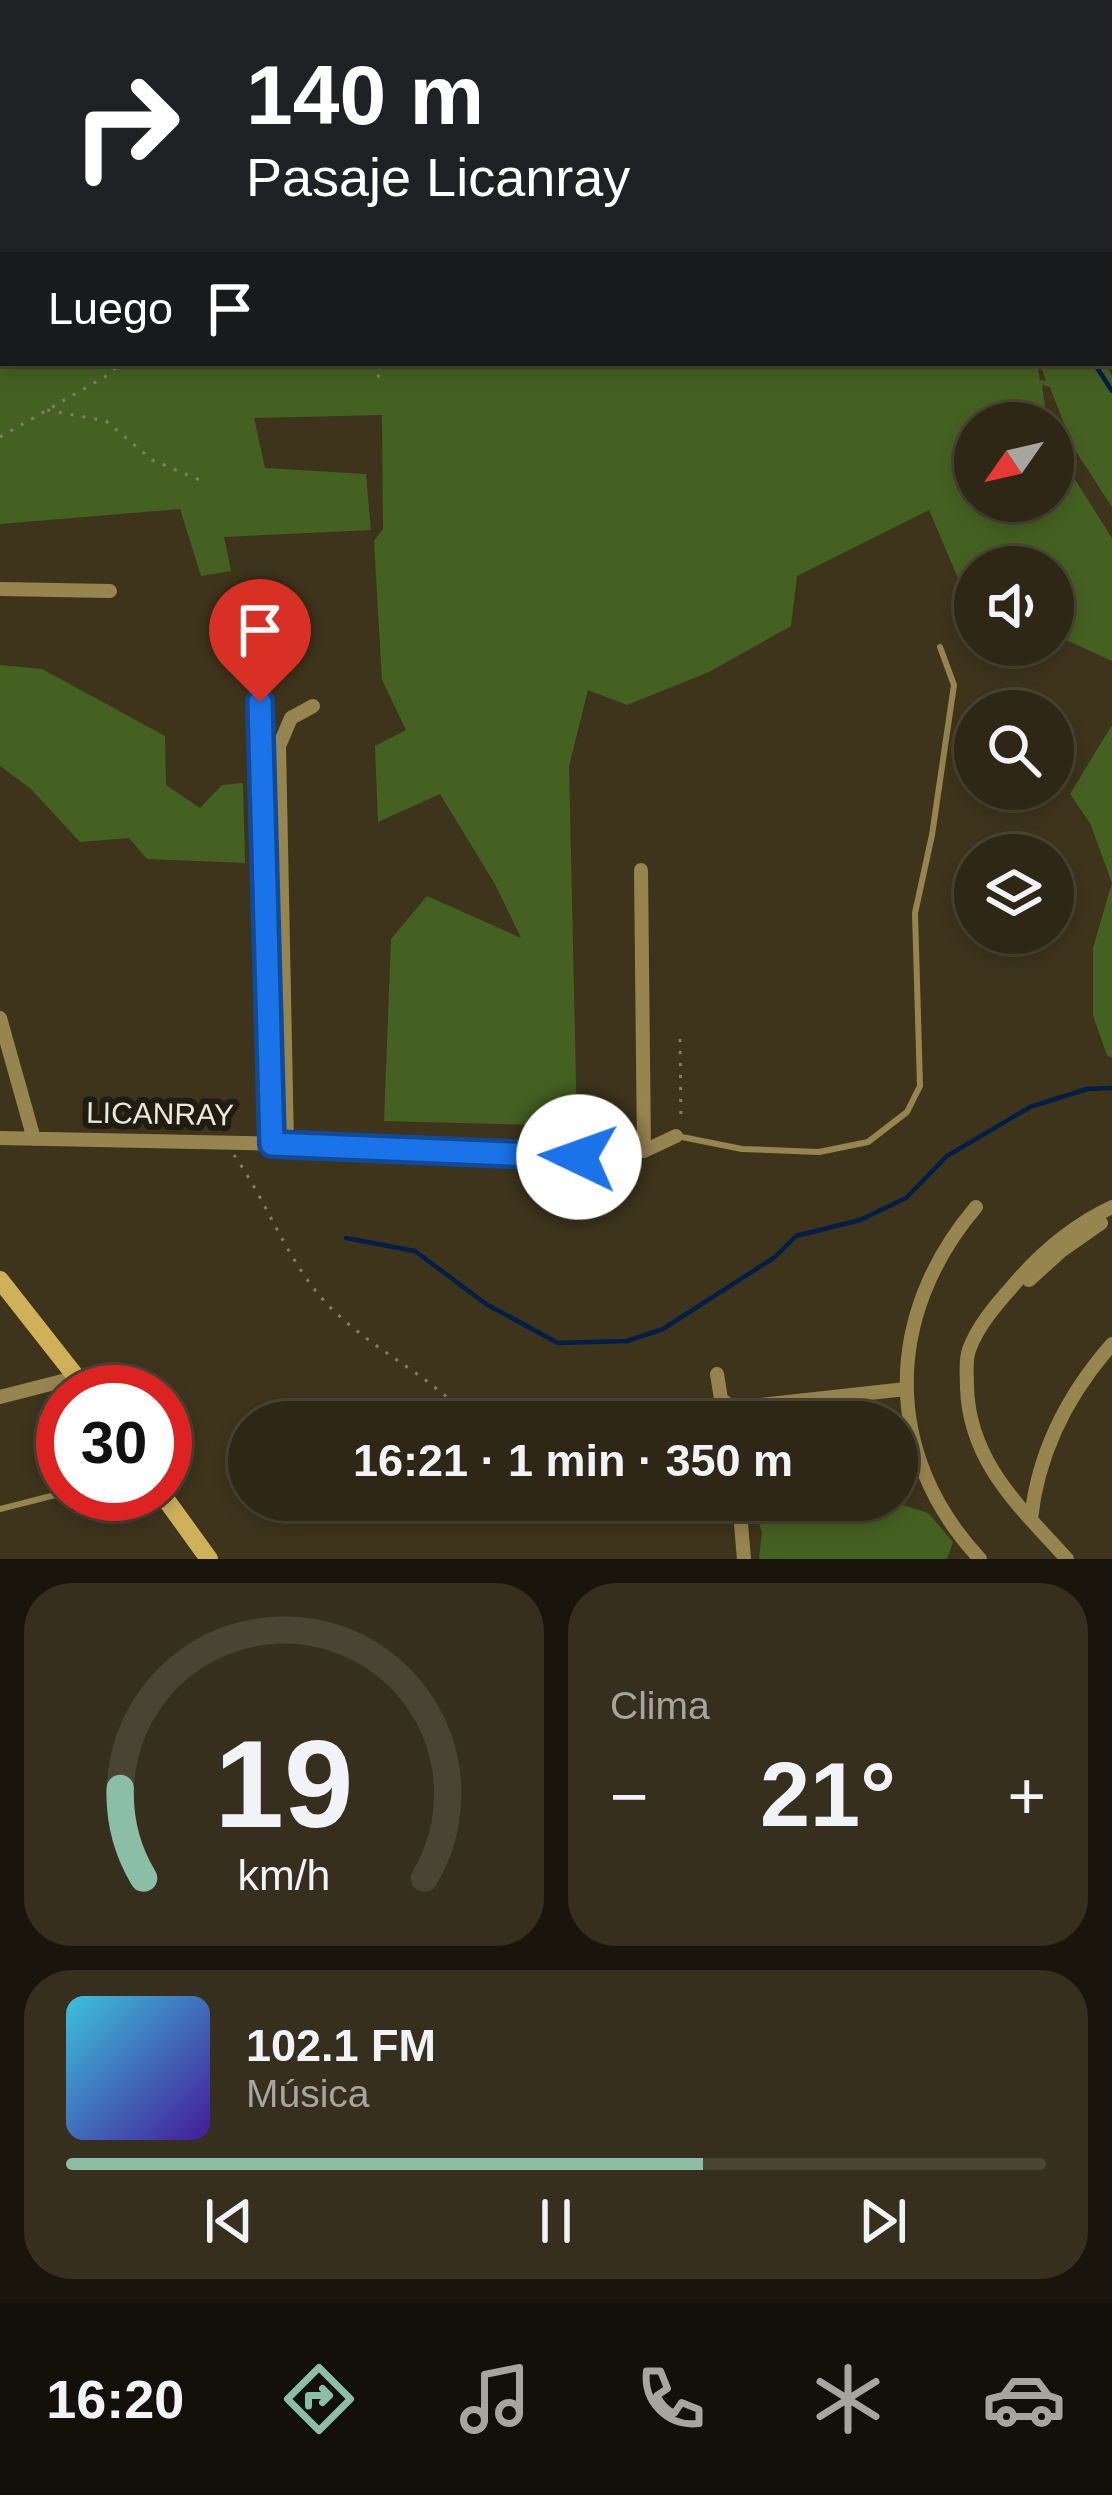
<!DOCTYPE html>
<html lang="es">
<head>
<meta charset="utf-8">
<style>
	body { margin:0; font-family:Arial,sans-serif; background:#362f1e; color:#f1f3f6; height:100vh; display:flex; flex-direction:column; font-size:45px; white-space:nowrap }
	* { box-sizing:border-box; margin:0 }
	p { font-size:39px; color:#a7a5a0 }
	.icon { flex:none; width:66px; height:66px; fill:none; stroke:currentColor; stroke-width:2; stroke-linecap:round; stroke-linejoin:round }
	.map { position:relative; height:1559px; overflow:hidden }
	.sheet { display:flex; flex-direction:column; gap:24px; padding:24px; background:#19150c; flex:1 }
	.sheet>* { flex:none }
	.banner { position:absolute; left:0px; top:0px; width:1113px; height:366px; box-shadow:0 6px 18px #0003,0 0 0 3px #494434; background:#202124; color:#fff; overflow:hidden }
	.needle { width:78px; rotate:236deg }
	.fabs { position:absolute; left:954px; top:402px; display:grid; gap:24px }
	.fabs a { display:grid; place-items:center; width:120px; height:120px; border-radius:50%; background:#2e2715; box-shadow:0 6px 18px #0003,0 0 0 3px #494434; font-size:60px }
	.speed { position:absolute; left:36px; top:1365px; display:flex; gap:24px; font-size:60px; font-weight:700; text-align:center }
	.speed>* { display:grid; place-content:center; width:156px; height:156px; border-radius:50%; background:#2e2715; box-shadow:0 6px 18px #0003,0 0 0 3px #494434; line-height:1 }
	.speed .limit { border:18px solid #d22; background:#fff; color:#111 }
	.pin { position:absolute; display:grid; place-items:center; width:102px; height:102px; color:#fff; margin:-123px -51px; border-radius:50% 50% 50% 0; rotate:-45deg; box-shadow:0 0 12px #0007 }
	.pin .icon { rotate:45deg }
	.me { position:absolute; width:132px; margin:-66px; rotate:273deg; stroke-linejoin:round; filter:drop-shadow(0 0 9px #0008) }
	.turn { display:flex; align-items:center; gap:42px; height:252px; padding:0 48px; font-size:54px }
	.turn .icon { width:156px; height:156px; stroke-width:2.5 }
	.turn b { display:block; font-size:84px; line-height:102px }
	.then { display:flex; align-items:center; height:114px; padding:0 48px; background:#0003; gap:24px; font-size:45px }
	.big { font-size:90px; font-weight:700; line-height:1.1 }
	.sheet .tile { flex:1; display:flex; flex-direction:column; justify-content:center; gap:18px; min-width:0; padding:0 42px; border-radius:48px; background:#362f1e }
	.sheet .dial { align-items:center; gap:0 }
	.dial svg { height:312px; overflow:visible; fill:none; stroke:#494434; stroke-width:7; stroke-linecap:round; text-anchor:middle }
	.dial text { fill:#f1f3f6; stroke:none }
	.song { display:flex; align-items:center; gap:36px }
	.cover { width:144px; height:144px; border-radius:18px; background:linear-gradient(135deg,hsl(190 70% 55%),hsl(260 70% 35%)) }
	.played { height:12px; border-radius:6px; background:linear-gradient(90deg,#8abfa5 65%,#494434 65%) }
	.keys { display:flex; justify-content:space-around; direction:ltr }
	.heat { display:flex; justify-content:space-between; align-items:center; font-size:66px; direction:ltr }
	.sheet .tiles { flex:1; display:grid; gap:24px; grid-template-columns:1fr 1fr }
	.tile:last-child { grid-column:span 2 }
	.trip { position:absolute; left:228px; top:1401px; width:690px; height:120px; border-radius:60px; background:#2e2715; box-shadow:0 6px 18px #0003,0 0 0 3px #494434; font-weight:700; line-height:120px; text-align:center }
	.menu { display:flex; height:192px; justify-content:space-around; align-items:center; background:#121008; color:#a7a5a0 }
	.menu .icon { width:84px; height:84px }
	.menu .on { color:#8abfa5 }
	.menu b { font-size:54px; color:#f1f3f6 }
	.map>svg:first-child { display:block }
	.green { fill:#456121 }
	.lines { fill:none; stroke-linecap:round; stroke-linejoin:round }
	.stream { stroke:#001e46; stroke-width:4.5 }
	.path { stroke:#857d69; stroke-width:3; stroke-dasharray:3 9; stroke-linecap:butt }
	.lane { stroke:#978550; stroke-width:6 }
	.street { stroke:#978550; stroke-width:14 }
	.secondary { stroke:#cfb159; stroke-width:18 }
	.route-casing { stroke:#114b97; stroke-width:30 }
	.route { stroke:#1a73e8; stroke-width:21 }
	.labels { text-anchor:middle; stroke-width:12; stroke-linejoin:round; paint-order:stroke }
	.street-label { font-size:30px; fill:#ede7d9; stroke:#211c12 }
</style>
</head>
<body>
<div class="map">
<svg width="1112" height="1559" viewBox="0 0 1112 1559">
	<rect width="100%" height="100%" fill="#3e341c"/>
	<path class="green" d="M0,0H955L956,3H3V363H1037L1040,380L1046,381L1040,363H1105L1112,376V507L1073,447L1050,387L1042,385L1047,423H975V501H1053V436L1074,478L1112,538V661L1053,634V567H975V603L967,599L929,510L797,576L791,626L709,672L627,705L588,690L569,766L577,1126L384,1121L391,939L427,896L521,938L495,884L440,794L378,822L375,746L406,730L382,680L374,541L383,529L382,415L254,418L265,468L366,474L371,530L224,537L231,571L201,576L180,509L0,524Z
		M972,0H1112V264L1110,3Z
		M0,665L42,669L165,736L166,785L200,808L222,785L243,783L245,863L147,859L129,838L80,842L31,789L0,766Z
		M1112,725V1058L1107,1055L1093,1016V948L1112,883L1090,823L1070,794Z
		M757,1500H887L928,1513L953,1542L947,1559H759L762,1532L755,1511Z"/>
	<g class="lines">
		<path class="stream" d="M945,0L946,3
			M1094,363L1112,391
			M346,1238L415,1251L486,1304L558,1343L627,1341L663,1329L775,1257L796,1236L860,1220L906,1198L947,1156L1030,1107L1087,1089L1112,1088"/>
		<path class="path" d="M568,0L571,3
			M536,3L543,0
			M0,219H3
			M375,363L381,386
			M47,410L106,421L152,460L207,483
			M0,437L108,375L121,363
			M680,1039L681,1121
			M234,1155C268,1203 287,1262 328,1305C371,1350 431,1375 473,1422"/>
		<path class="lane" d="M677,1136L742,1149L819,1152L868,1142L907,1112L920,1086L915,913L932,835L954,685L940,647
			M0,1509L63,1493"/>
		<path class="street" d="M0,589L110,591
			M260,702L272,1144
			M641,870L644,1151
			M0,1018L34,1139
			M0,1138L287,1144L579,1157L644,1151L676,1136
			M287,1144L279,746L291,718L313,706
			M976,1207C884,1315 882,1454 980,1559
			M1029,1280L1061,1251L1101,1223
			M717,1374L721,1399L732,1408L906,1389
			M0,1397L78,1377
			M739,1500L744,1559
			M1031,1519C1038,1452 1068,1394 1112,1344
			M1067,1559C1020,1507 969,1462 967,1387C967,1375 965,1361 969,1350C977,1327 995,1306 1011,1288C1039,1254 1072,1226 1112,1207"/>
		<path class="secondary" d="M0,1280L88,1392
			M162,1494L209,1559"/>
	</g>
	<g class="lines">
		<defs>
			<path id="route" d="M260,702L272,1144L579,1157"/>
		</defs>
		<use href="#route" class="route-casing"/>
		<use href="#route" class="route"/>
	</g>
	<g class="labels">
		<g class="street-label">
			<text transform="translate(160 1114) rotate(1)" y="10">LICANRAY</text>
		</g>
	</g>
</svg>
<div class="fabs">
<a><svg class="needle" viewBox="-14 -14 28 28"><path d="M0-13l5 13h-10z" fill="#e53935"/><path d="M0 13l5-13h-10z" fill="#a7a5a0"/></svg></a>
<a><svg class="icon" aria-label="sound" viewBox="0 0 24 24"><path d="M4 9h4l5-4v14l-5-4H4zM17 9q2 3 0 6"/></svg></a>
<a><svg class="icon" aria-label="search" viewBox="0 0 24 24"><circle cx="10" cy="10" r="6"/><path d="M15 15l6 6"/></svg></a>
<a><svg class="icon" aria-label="layers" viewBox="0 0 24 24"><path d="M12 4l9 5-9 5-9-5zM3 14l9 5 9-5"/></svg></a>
</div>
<div class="speed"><div class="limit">30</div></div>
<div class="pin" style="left:260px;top:702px;background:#d93025"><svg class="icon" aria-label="arrive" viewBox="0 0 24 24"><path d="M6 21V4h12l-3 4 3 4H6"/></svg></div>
<svg class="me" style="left:579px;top:1157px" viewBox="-20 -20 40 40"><circle r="19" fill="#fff"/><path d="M0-13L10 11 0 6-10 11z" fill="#1a73e8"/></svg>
<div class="trip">16:21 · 1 min · 350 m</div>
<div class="banner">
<div class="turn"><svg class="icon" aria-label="right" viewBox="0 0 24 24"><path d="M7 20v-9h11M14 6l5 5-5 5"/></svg><div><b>140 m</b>Pasaje Licanray</div></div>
<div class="then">Luego<svg class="icon" aria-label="arrive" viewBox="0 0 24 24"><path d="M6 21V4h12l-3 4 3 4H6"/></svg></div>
</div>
</div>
<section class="sheet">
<div class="tiles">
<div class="tile dial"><svg viewBox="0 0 100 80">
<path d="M14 69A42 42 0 1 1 86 69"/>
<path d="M14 69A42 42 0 0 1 8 46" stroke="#8abfa5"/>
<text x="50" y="56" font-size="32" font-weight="700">19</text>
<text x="50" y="72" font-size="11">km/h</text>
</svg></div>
<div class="tile"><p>Clima</p>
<div class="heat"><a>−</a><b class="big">21°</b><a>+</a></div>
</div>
<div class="tile">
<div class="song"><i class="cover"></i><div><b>102.1 FM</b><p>Música</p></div></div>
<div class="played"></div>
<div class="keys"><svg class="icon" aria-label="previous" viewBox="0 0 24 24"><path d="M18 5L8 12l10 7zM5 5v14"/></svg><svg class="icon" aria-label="pause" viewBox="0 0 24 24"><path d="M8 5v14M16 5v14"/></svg><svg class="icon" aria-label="next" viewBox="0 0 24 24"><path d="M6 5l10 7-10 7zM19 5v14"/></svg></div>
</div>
</div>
</section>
<nav class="menu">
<b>16:20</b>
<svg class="icon on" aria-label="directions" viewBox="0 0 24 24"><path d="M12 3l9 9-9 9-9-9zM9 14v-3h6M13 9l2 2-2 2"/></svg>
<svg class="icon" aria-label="music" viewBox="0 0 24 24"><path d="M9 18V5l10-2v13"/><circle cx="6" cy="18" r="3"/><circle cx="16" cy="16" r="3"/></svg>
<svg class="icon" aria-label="phone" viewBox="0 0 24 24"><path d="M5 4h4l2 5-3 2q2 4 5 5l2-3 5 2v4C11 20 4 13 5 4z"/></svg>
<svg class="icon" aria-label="climate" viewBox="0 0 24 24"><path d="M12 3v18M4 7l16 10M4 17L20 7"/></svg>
<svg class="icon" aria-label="car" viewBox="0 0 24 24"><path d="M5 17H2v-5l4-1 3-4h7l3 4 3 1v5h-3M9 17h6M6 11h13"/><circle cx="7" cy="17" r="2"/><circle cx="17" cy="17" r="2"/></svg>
</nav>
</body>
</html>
